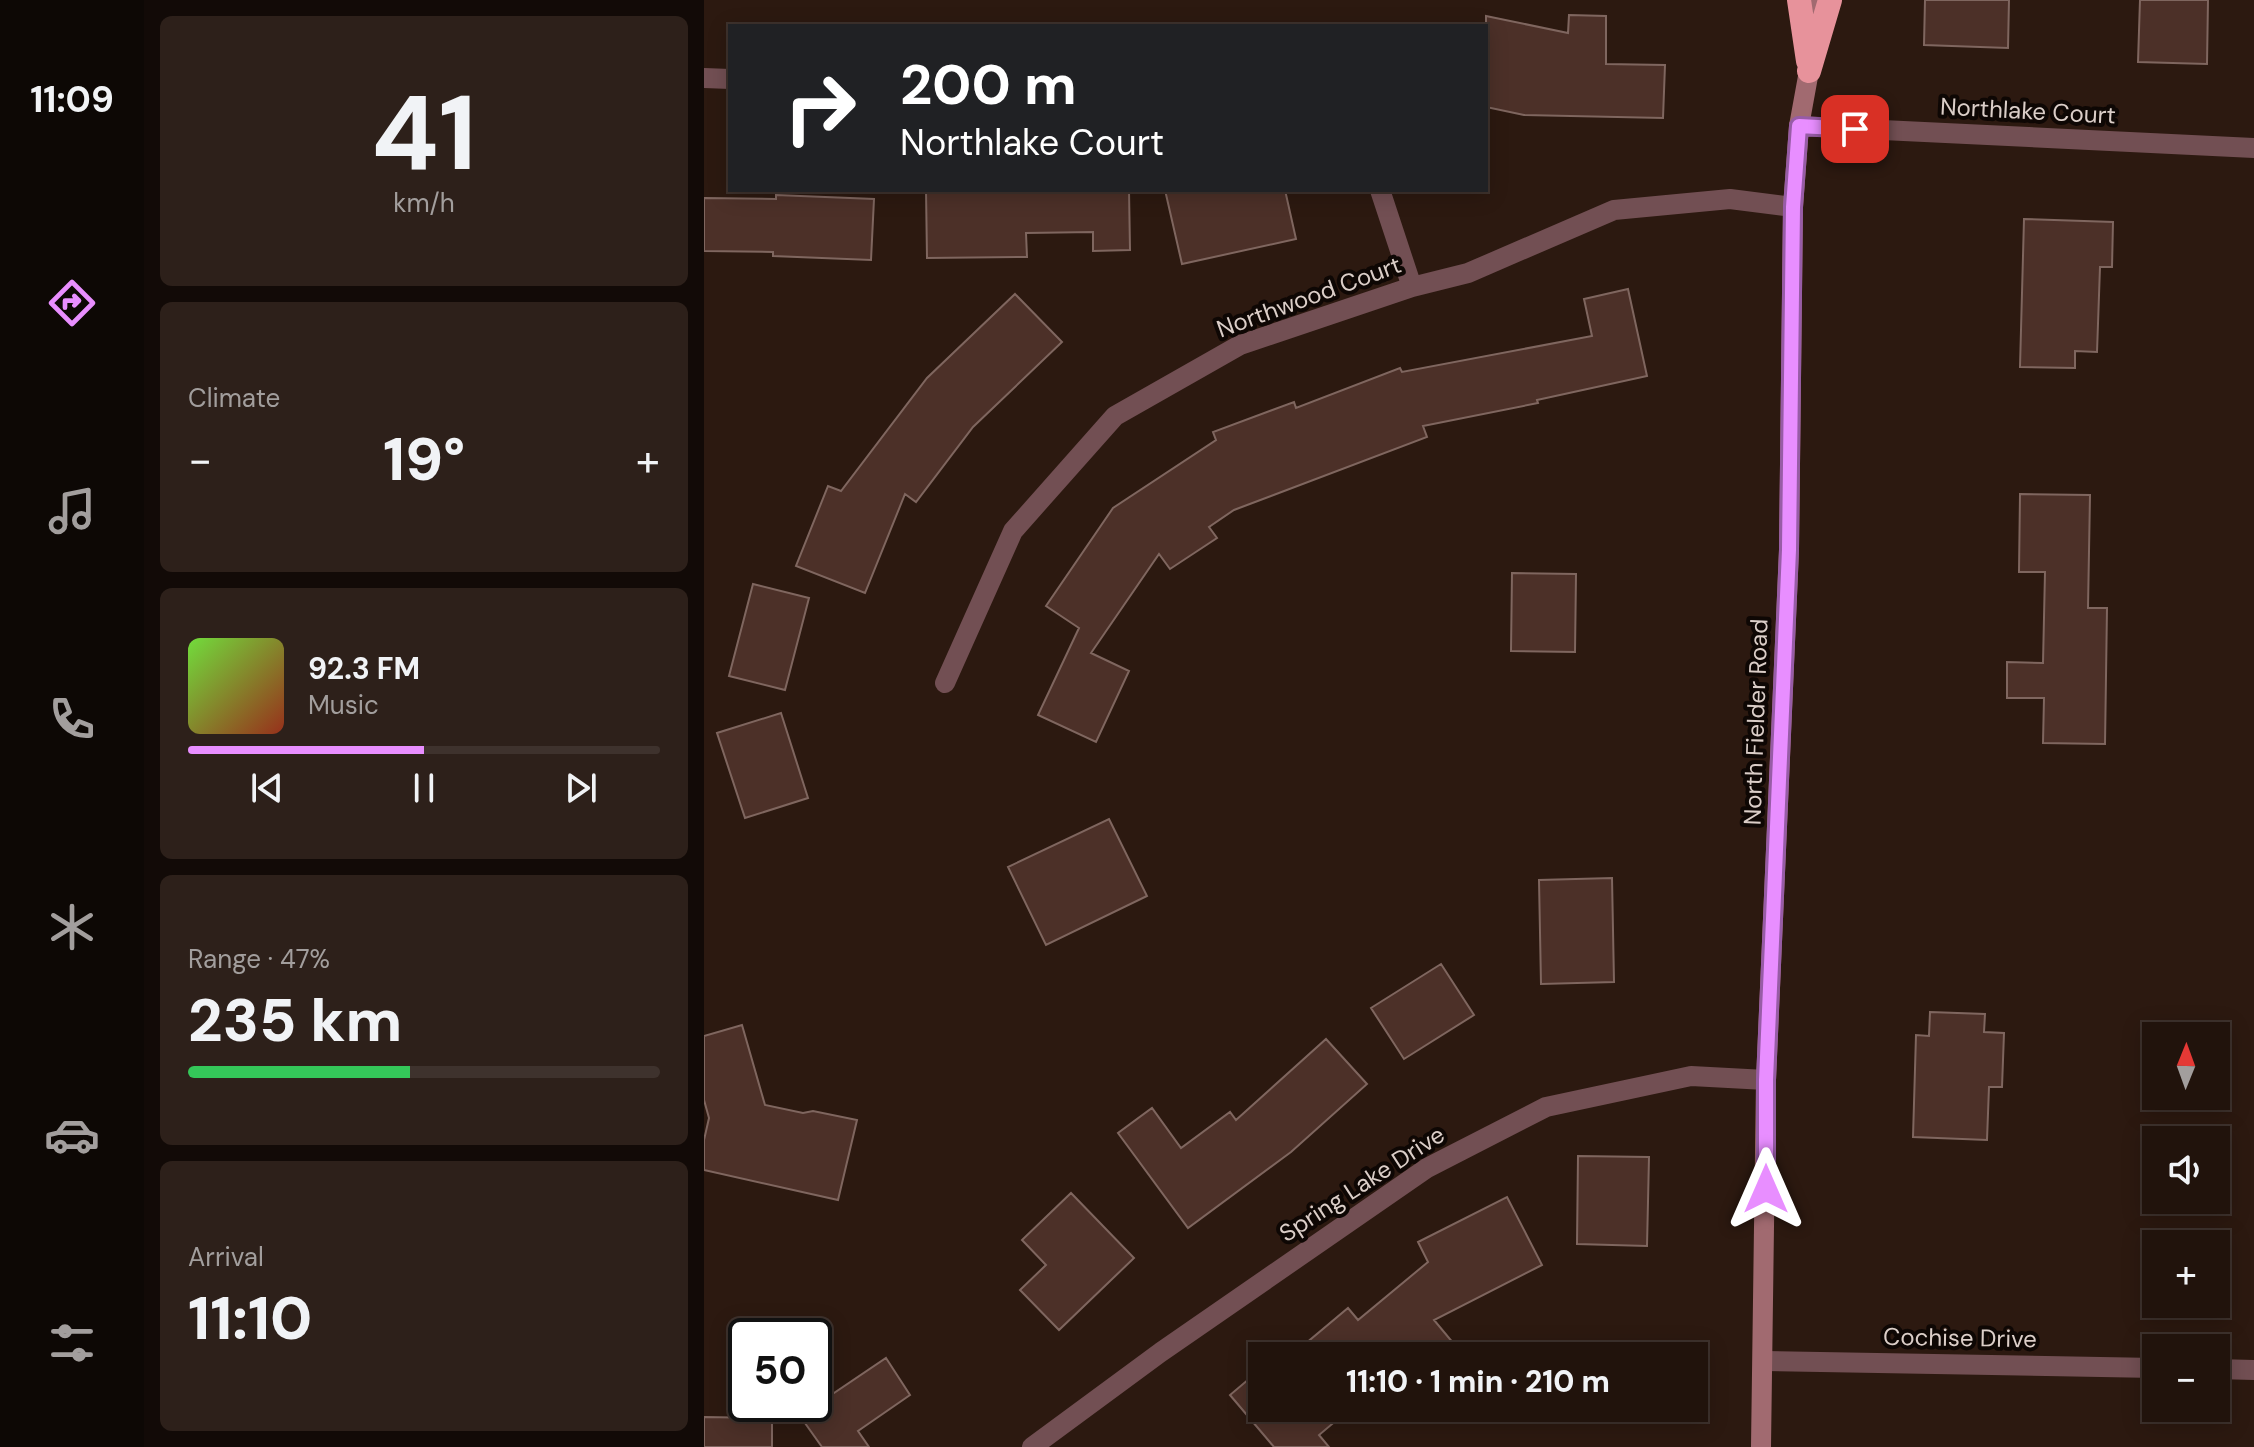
<!DOCTYPE html>
<html lang="en">
<head>
<meta charset="utf-8">
<style>
	body { margin:0; font-family:"DM Sans",sans-serif; background:#2d201a; color:#f1f3f6; height:100vh; display:flex; flex-direction:column; font-size:30px; white-space:nowrap }
	* { box-sizing:border-box; margin:0 }
	p { font-size:26px; color:#a29e9d }
	.icon { flex:none; width:44px; height:44px; fill:none; stroke:currentColor; stroke-width:2; stroke-linecap:round; stroke-linejoin:round }
	.map { position:relative; flex:1; overflow:hidden }
	.drawer { display:flex; flex-direction:column; gap:16px; padding:16px; background:#120a07; width:560px }
	.drawer>* { flex:none }
	.banner { position:absolute; left:24px; top:24px; width:760px; height:168px; border-radius:0px; box-shadow:0 4px 20px #0003,0 0 0 2px #3e322d; background:#202124; color:#fff; overflow:hidden }
	.needle { width:52px; rotate:1deg }
	.tools { position:absolute; left:1438px; top:1022px; display:grid; gap:16px }
	.tools a { display:grid; place-items:center; width:88px; height:88px; border-radius:0px; background:#21130c; box-shadow:0 4px 20px #0003,0 0 0 2px #3e322d; font-size:40px }
	.speed { position:absolute; left:24px; top:1318px; display:flex; gap:16px; font-size:40px; font-weight:700; text-align:center }
	.speed>* { display:grid; place-content:center; width:104px; height:104px; border-radius:50%; background:#21130c; box-shadow:0 4px 20px #0003,0 0 0 2px #3e322d; line-height:1 }
	.speed .limit { border:4px solid #111; border-radius:12px; background:#fff; color:#111 }
	.pin { position:absolute; display:grid; place-items:center; width:68px; height:68px; color:#fff; margin:-34px; border-radius:16px; box-shadow:0 4px 12px #0006 }
	.me { position:absolute; width:88px; margin:-44px; rotate:0deg; stroke-linejoin:round; filter:drop-shadow(0 0 6px #0008) }
	.turn { display:flex; align-items:center; gap:28px; height:168px; padding:0 40px; font-size:36px }
	.turn .icon { width:104px; height:104px; stroke-width:2.5 }
	.turn b { display:block; font-size:56px; line-height:68px }
	.big { font-size:60px; font-weight:800; line-height:1.1 }
	.drawer .tile { flex:1; display:flex; flex-direction:column; justify-content:center; gap:12px; min-width:0; padding:0 28px; border-radius:12px; background:#2d201a }
	.drawer .dial { align-items:center; gap:0 }
	.dial b { font-size:104px; line-height:1 }
	.song { display:flex; align-items:center; gap:24px }
	.cover { width:96px; height:96px; border-radius:12px; background:linear-gradient(135deg,hsl(100 70% 55%),hsl(10 70% 35%)) }
	.played { height:8px; border-radius:4px; background:linear-gradient(90deg,#e88eff 50%,#3e322d 50%) }
	.keys { display:flex; justify-content:space-around; direction:ltr }
	.heat { display:flex; justify-content:space-between; align-items:center; font-size:44px; direction:ltr }
	.charge { height:12px; border-radius:6px; background:linear-gradient(90deg,#34c759 47%,#3e322d 0) }
	.trip { position:absolute; left:544px; top:1342px; width:460px; height:80px; border-radius:0px; background:#21130c; box-shadow:0 4px 20px #0003,0 0 0 2px #3e322d; font-weight:800; line-height:80px; text-align:center }
	main { display:flex; flex:1; min-height:0 }
	.menu { display:flex; flex-direction:column; width:144px; justify-content:space-around; align-items:center; background:#0d0805; color:#a29e9d }
	.menu .icon { width:56px; height:56px }
	.menu .selected { color:#e88eff }
	.menu b { font-size:36px; color:#f1f3f6 }
	.map>svg:first-child { display:block }
	.building { fill:#4c3028; stroke:#7f665f; stroke-width:2 }
	.lines { fill:none; stroke-linecap:round; stroke-linejoin:round }
	.minor { stroke:#724f53; stroke-width:20 }
	.secondary { stroke:#a16a70; stroke-width:20 }
	.motorway { stroke:#e7929b; stroke-width:24 }
	.route-casing { stroke:#975ca6; stroke-width:20 }
	.route { stroke:#e88eff; stroke-width:14 }
	.labels { text-anchor:middle; stroke-width:8; stroke-linejoin:round; paint-order:stroke }
	.street-label { font-size:24px; fill:#dbcec8; stroke:#0e0704 }
</style>
</head>
<body>
<main>
<nav class="menu">
<b>11:09</b>
<svg class="icon selected" aria-label="directions" viewBox="0 0 24 24"><path d="M12 3l9 9-9 9-9-9zM9 14v-3h6M13 9l2 2-2 2"/></svg>
<svg class="icon" aria-label="music" viewBox="0 0 24 24"><path d="M9 18V5l10-2v13"/><circle cx="6" cy="18" r="3"/><circle cx="16" cy="16" r="3"/></svg>
<svg class="icon" aria-label="phone" viewBox="0 0 24 24"><path d="M5 4h4l2 5-3 2q2 4 5 5l2-3 5 2v4C11 20 4 13 5 4z"/></svg>
<svg class="icon" aria-label="climate" viewBox="0 0 24 24"><path d="M12 3v18M4 7l16 10M4 17L20 7"/></svg>
<svg class="icon" aria-label="car" viewBox="0 0 24 24"><path d="M5 17H2v-5l4-1 3-4h7l3 4 3 1v5h-3M9 17h6M6 11h13"/><circle cx="7" cy="17" r="2"/><circle cx="17" cy="17" r="2"/></svg>
<svg class="icon" aria-label="filters" viewBox="0 0 24 24"><path d="M4 7h16M4 17h16"/><circle cx="9" cy="7" r="2"/><circle cx="15" cy="17" r="2"/></svg>
</nav>
<section class="drawer">
<div class="tile dial"><b>41</b><p>km/h</p></div>
<div class="tile"><p>Climate</p>
<div class="heat"><a>−</a><b class="big">19°</b><a>+</a></div>
</div>
<div class="tile">
<div class="song"><i class="cover"></i><div><b>92.3 FM</b><p>Music</p></div></div>
<div class="played"></div>
<div class="keys"><svg class="icon" aria-label="previous" viewBox="0 0 24 24"><path d="M18 5L8 12l10 7zM5 5v14"/></svg><svg class="icon" aria-label="pause" viewBox="0 0 24 24"><path d="M8 5v14M16 5v14"/></svg><svg class="icon" aria-label="next" viewBox="0 0 24 24"><path d="M6 5l10 7-10 7zM19 5v14"/></svg></div>
</div>
<div class="tile"><p>Range · 47%</p><b class="big">235 km</b><div class="charge"></div></div>
<div class="tile"><p>Arrival</p><b class="big">11:10</b></div>
</section>
<div class="map">
<svg width="1550" height="1447" viewBox="0 0 1550 1447">
	<rect width="100%" height="100%" fill="#2c1910"/>
	<path class="building" d="M1221,0H1305L1304,48L1220,45Z
		M1436,0H1504L1503,64L1434,62Z
		M865,15L902,16V64L961,65L959,118L820,115L782,107V16L864,33Z
		M222,190H425L426,250L389,251V232L322,233L323,257L223,258Z
		M461,190H581L592,239L478,264Z
		M72,195L170,199L167,260L69,256V252L0,251V198L72,199Z
		M1320,219L1409,222L1408,267H1396L1393,352L1371,351V368L1316,367Z
		M924,289L943,376L833,400L834,403L719,426L723,437L530,510L505,527L513,538L466,569L455,554L387,653L425,671L392,742L334,715L375,628L342,606L409,508L512,440L509,432L590,402L592,408L696,368L698,372L888,336L880,299Z
		M311,294L358,342L269,427L212,502L201,494L161,593L92,566L124,486L137,491L223,378Z
		M1316,494L1386,495L1384,608H1403L1401,744L1339,743L1340,698H1303V662L1339,663L1341,572H1315Z
		M808,573L872,574L871,652L807,651Z
		M49,584L105,598L81,690L25,676Z
		M77,713L104,798L41,818L13,733Z
		M405,819L443,896L342,945L304,867Z
		M908,878L910,982L837,984L835,880Z
		M737,964L770,1015L700,1059L667,1008Z
		M1226,1012L1281,1014L1280,1032L1300,1033L1298,1087H1285L1283,1140L1209,1137L1212,1035L1225,1036Z
		M38,1025L61,1105L99,1113L109,1111L153,1120L134,1200L0,1170V1140L5,1118L0,1100V1036Z
		M622,1039L663,1084L587,1152L484,1228L414,1133L448,1108L477,1148L526,1112L532,1120Z
		M874,1156L945,1157L943,1246L873,1244Z
		M367,1193L430,1258L355,1330L316,1290L342,1265L318,1240Z
		M803,1197L838,1265L730,1320L760,1356H572L589,1342L595,1349L644,1308L654,1320L724,1262L714,1242Z
		M182,1358L206,1395L154,1431L165,1447H118L96,1416Z
		M558,1368V1408H647L615,1435L625,1447H570L526,1395Z
		M0,1417L68,1418V1447H0Z"/>
	<g class="lines">
		<path class="minor" d="M0,78L26,79
			M1095,126L1550,148
			M676,190L708,287
			M241,683L309,531L411,416L536,345L708,287L764,273L910,210L1026,199L1089,207
			M1060,1361L1452,1368
			M1512,1369L1550,1370
			M328,1447L457,1352L723,1168L842,1107L987,1076L1062,1080"/>
		<path class="secondary" d="M1057,1447L1062,1080L1085,550L1089,207L1095,126L1105,71L1111,0"/>
		<path class="motorway" d="M1095,0L1104,61
			M1105,71L1126,0"/>
	</g>
	<g class="lines">
		<defs>
			<path id="route" d="M1062,1189V1080L1085,550L1089,207L1095,126L1151,129"/>
		</defs>
		<use href="#route" class="route-casing"/>
		<use href="#route" class="route"/>
	</g>
	<g class="labels">
		<g class="street-label">
			<text transform="translate(1324 111) rotate(3)" y="8">Northlake Court</text>
			<text transform="translate(605 297) rotate(-20)" y="8">Northwood Court</text>
			<text transform="translate(1052 722) rotate(-88)" y="8">North Fielder Road</text>
			<text transform="translate(658 1184) rotate(-33)" y="8">Spring Lake Drive</text>
			<text transform="translate(1256 1338) rotate(1)" y="8">Cochise Drive</text>
		</g>
	</g>
</svg>
<div class="tools">
<a><svg class="needle" viewBox="-14 -14 28 28"><path d="M0-13l5 13h-10z" fill="#e53935"/><path d="M0 13l5-13h-10z" fill="#a29e9d"/></svg></a>
<a><svg class="icon" aria-label="sound" viewBox="0 0 24 24"><path d="M4 9h4l5-4v14l-5-4H4zM17 9q2 3 0 6"/></svg></a>
<a>+</a>
<a>−</a>
</div>
<div class="speed"><div class="limit">50</div></div>
<div class="pin" style="left:1151px;top:129px;background:#d93025"><svg class="icon" aria-label="arrive" viewBox="0 0 24 24"><path d="M6 21V4h12l-3 4 3 4H6"/></svg></div>
<svg class="me" style="left:1062px;top:1189px" viewBox="-20 -20 40 40"><path d="M0-17L14 15 0 8-14 15z" fill="#e88eff" stroke="#fff" stroke-width="4"/></svg>
<div class="trip">11:10 · 1 min · 210 m</div>
<div class="banner">
<div class="turn"><svg class="icon" aria-label="right" viewBox="0 0 24 24"><path d="M7 20v-9h11M14 6l5 5-5 5"/></svg><div><b>200 m</b>Northlake Court</div></div>
</div>
</div>
</main>
</body>
</html>
